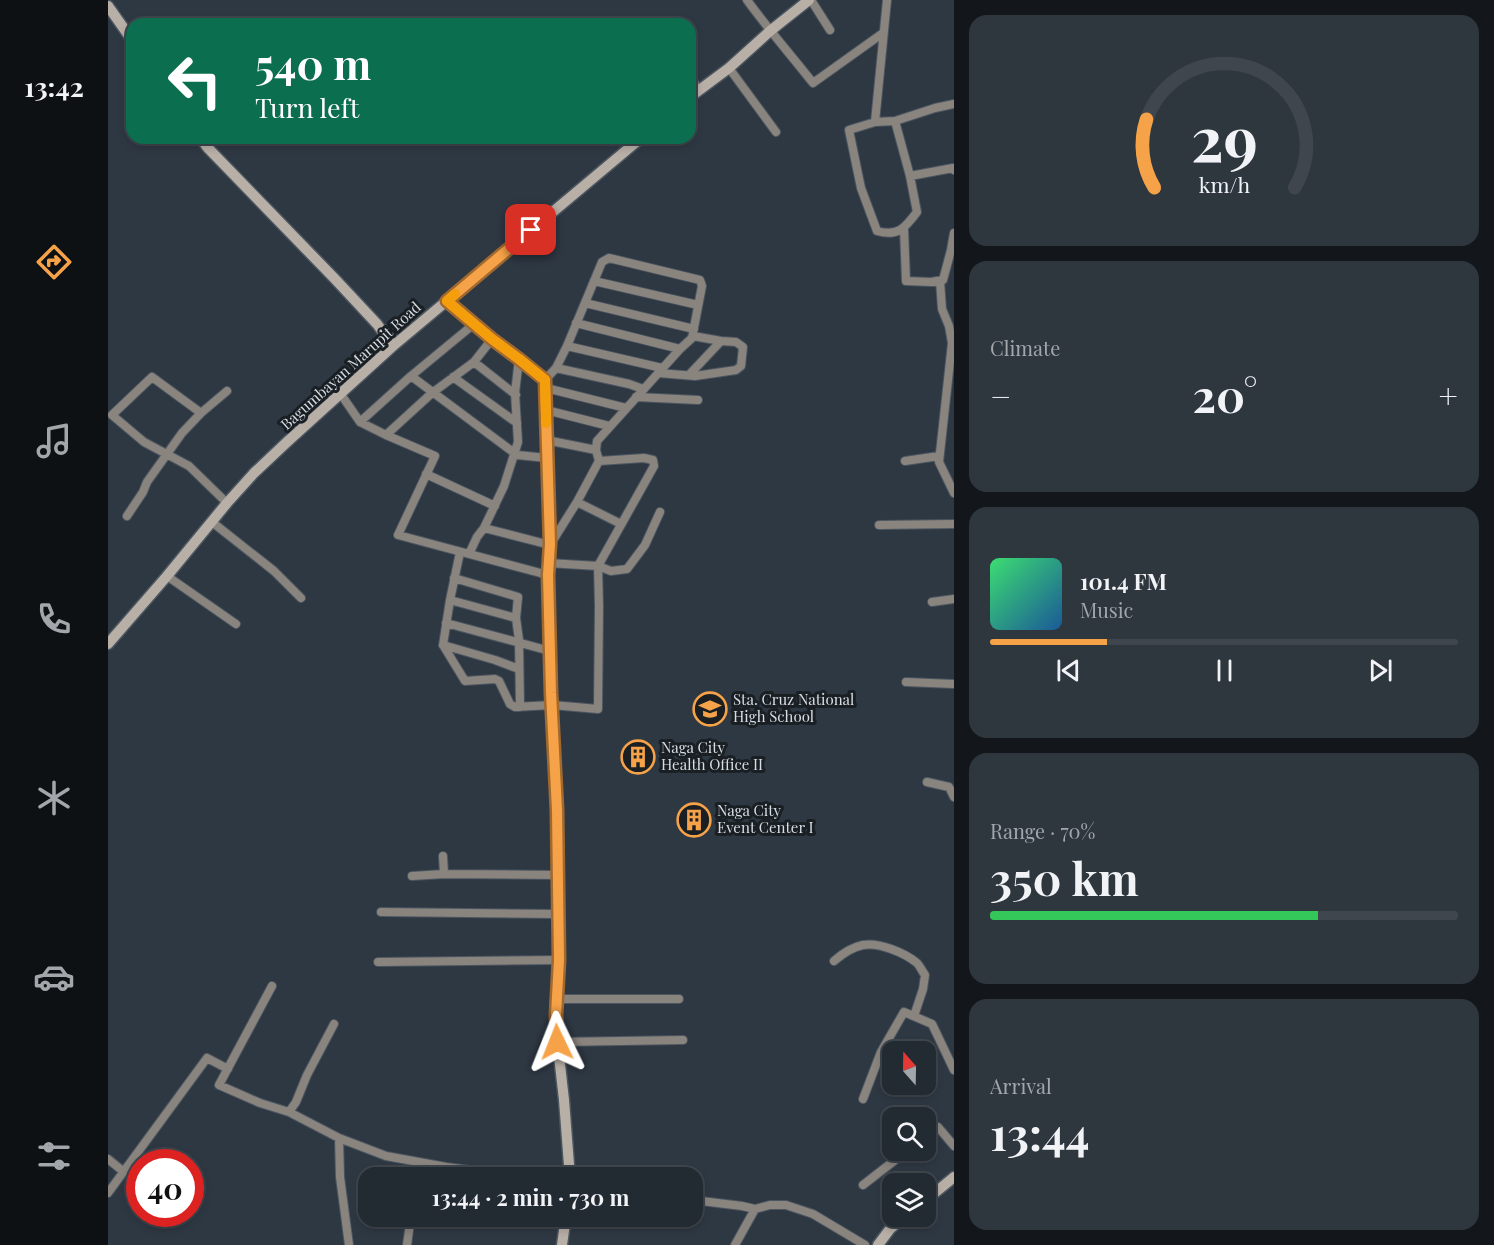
<!DOCTYPE html>
<html lang="en">
<head>
<meta charset="utf-8">
<style>
	body { margin:0; font-family:"Playfair Display",serif; background:#2e363e; color:#f1f3f6; height:100vh; display:flex; flex-direction:column; font-size:22px; white-space:nowrap }
	* { box-sizing:border-box; margin:0 }
	p { font-size:20px; color:#a2a7ac }
	.icon { flex:none; width:33px; height:33px; fill:none; stroke:currentColor; stroke-width:2; stroke-linecap:round; stroke-linejoin:round }
	.map { position:relative; flex:1; overflow:hidden }
	.drawer { display:flex; flex-direction:column; gap:15px; padding:15px; background:#13171c; width:540px }
	.drawer>* { flex:none }
	.top-card { position:absolute; left:18px; top:18px; width:570px; height:126px; border-radius:18px; box-shadow:0 3px 9px #0003,0 0 0 2px #3f464d; background:#0b6e4f; color:#fff; overflow:hidden }
	.needle { width:39px; rotate:340deg }
	.controls { position:absolute; left:774px; top:1041px; display:grid; gap:12px }
	.controls a { display:grid; place-items:center; width:54px; height:54px; border-radius:12px; background:#222a32; box-shadow:0 3px 9px #0003,0 0 0 2px #3f464d; font-size:30px }
	.speed { position:absolute; left:18px; top:1149px; display:flex; gap:12px; font-size:30px; font-weight:700; text-align:center }
	.speed>* { display:grid; place-content:center; width:78px; height:78px; border-radius:50%; background:#222a32; box-shadow:0 3px 9px #0003,0 0 0 2px #3f464d; line-height:1 }
	.speed .limit { border:9px solid #d22; background:#fff; color:#111 }
	.pin { position:absolute; display:grid; place-items:center; width:51px; height:51px; color:#fff; margin:-26px; border-radius:12px; box-shadow:0 3px 9px #0006 }
	.me { position:absolute; width:66px; margin:-33px; rotate:358deg; stroke-linejoin:round; filter:drop-shadow(0 0 4px #0008) }
	.turn { display:flex; align-items:center; gap:21px; height:126px; padding:0 30px; font-size:27px }
	.turn .icon { width:78px; height:78px; stroke-width:2.5 }
	.turn b { display:block; font-size:42px; line-height:51px }
	.big { font-size:45px; font-weight:700; line-height:1.1 }
	.drawer .tile { flex:1; display:flex; flex-direction:column; justify-content:center; gap:9px; min-width:0; padding:0 21px; border-radius:18px; background:#2e363e }
	.drawer .dial { align-items:center; gap:0 }
	.dial svg { height:156px; overflow:visible; fill:none; stroke:#3f464d; stroke-width:7; stroke-linecap:round; text-anchor:middle }
	.dial text { fill:#f1f3f6; stroke:none }
	.song { display:flex; align-items:center; gap:18px }
	.cover { width:72px; height:72px; border-radius:9px; background:linear-gradient(135deg,hsl(140 70% 55%),hsl(210 70% 35%)) }
	.played { height:6px; border-radius:3px; background:linear-gradient(90deg,#f6a248 25%,#3f464d 25%) }
	.keys { display:flex; justify-content:space-around; direction:ltr }
	.heat { display:flex; justify-content:space-between; align-items:center; font-size:33px; direction:ltr }
	.charge { height:9px; border-radius:4px; background:linear-gradient(90deg,#34c759 70%,#3f464d 0) }
	.trip { position:absolute; left:250px; top:1167px; width:345px; height:60px; border-radius:18px; background:#222a32; box-shadow:0 3px 9px #0003,0 0 0 2px #3f464d; font-weight:700; line-height:60px; text-align:center }
	main { display:flex; flex:1; min-height:0 }
	.tabs { display:flex; flex-direction:column; width:108px; justify-content:space-around; align-items:center; background:#0e1114; color:#a2a7ac }
	.tabs .icon { width:42px; height:42px }
	.tabs .active { color:#f6a248 }
	.tabs b { font-size:27px; color:#f1f3f6 }
	.map>svg:first-child { display:block }
	.lines { fill:none; stroke-linecap:round; stroke-linejoin:round }
	.street-casing { stroke:#4c5660; stroke-width:10 }
	.secondary-casing { stroke:#4c5660; stroke-width:13 }
	.street { stroke:#8a847f; stroke-width:8 }
	.secondary { stroke:#b8afa7; stroke-width:10 }
	.route-casing { stroke:#a0692f; stroke-width:15 }
	.route { stroke:#f6a248; stroke-width:10 }
	.slow { stroke:#f59e0b; stroke-width:10 }
	.labels { text-anchor:middle; stroke-width:6; stroke-linejoin:round; paint-order:stroke }
	.street-label { font-size:15px; fill:#d6dde4; stroke:#1a1f24 }
	.poi-label { font-size:15px; fill:#d6dde4; stroke:#1a1f24; text-anchor:start }
</style>
</head>
<body>
<main>
<nav class="tabs">
<b>13:42</b>
<svg class="icon active" aria-label="directions" viewBox="0 0 24 24"><path d="M12 3l9 9-9 9-9-9zM9 14v-3h6M13 9l2 2-2 2"/></svg>
<svg class="icon" aria-label="music" viewBox="0 0 24 24"><path d="M9 18V5l10-2v13"/><circle cx="6" cy="18" r="3"/><circle cx="16" cy="16" r="3"/></svg>
<svg class="icon" aria-label="phone" viewBox="0 0 24 24"><path d="M5 4h4l2 5-3 2q2 4 5 5l2-3 5 2v4C11 20 4 13 5 4z"/></svg>
<svg class="icon" aria-label="climate" viewBox="0 0 24 24"><path d="M12 3v18M4 7l16 10M4 17L20 7"/></svg>
<svg class="icon" aria-label="car" viewBox="0 0 24 24"><path d="M5 17H2v-5l4-1 3-4h7l3 4 3 1v5h-3M9 17h6M6 11h13"/><circle cx="7" cy="17" r="2"/><circle cx="17" cy="17" r="2"/></svg>
<svg class="icon" aria-label="filters" viewBox="0 0 24 24"><path d="M4 7h16M4 17h16"/><circle cx="9" cy="7" r="2"/><circle cx="15" cy="17" r="2"/></svg>
</nav>
<div class="map">
<svg width="846" height="1245" viewBox="0 0 846 1245">
	<rect width="100%" height="100%" fill="#2e3843"/>
	<g class="lines">
		<defs>
			<path id="street" d="M639,0C660,29 683,55 705,83L775,33
				M703,0L722,30
				M621,68L668,132
				M582,74L590,90
				M787,121L802,176L809,212C797,228 790,237 769,231L753,188L741,130L767,122L787,121L827,108L846,104
				M767,122L779,0
				M802,176L845,168L846,170
				M796,229L798,281L823,282L835,280L843,250L846,233
				M486,281L590,305
				M832,281L834,309L841,326L844,343L831,462L846,493
				M477,303L586,329
				M468,323L572,349
				M459,346L554,368
				M366,362L408,395
				M448,368L521,384L535,389
				M550,373L587,376L628,370L633,366L635,347L628,342L613,341
				M581,375L613,341L585,336
				M303,376L409,455L439,458
				M345,377L409,423
				M438,388L518,408
				M232,393L252,422L278,435L327,456L290,535L440,575
				M528,397L590,400
				M438,410L501,426
				M93,413L44,377L4,415L36,442L81,466L119,503
				M252,422L303,376L366,324
				M278,435L324,393L366,362L384,339
				M438,440L488,450
				M491,461L469,502L513,524
				M797,461L831,456
				M318,474L387,506
				M19,516L35,492L39,482L74,433L93,413L119,391
				M104,522L166,571L193,598
				M771,525L846,524
				M376,528L442,545L469,502
				M352,552L342,600L335,645L357,681L387,679L391,681L402,704L407,707L444,705L490,709L491,606L490,566L546,466L545,460L536,458L491,461L488,450L489,441L572,349L584,338L594,286L592,280L501,258L494,262L459,346L448,368L437,380
				M361,554L369,537L376,528L396,486L410,442L407,393L411,359
				M440,563L490,566L503,571L519,569L537,545L552,512
				M59,576L128,624
				M346,578L410,597L408,618L411,640L412,707
				M342,600L408,618
				M824,602L846,599
				M338,623L442,651
				M335,645L387,660L411,669
				M798,682L846,684
				M819,782L841,787L846,797
				M335,856L336,874
				M304,876L336,874L450,875
				M273,912L449,914
				M726,961C734,954 745,947 755,945C771,942 797,953 809,963C812,966 814,971 817,975L815,989L806,1016
				M270,962L451,960
				M164,986L111,1085L152,1103L181,1112L231,1138L278,1156L338,1167L424,1178
				M449,999H571
				M449,1042L575,1040
				M755,1099L773,1052L796,1012L824,1024L846,1070
				M181,1112L188,1102L199,1075L226,1024
				M818,1137L830,1127L846,1146
				M231,1138L232,1177L241,1245
				M0,1159L16,1172
				M308,1178L310,1163
				M755,1185L800,1150
				M0,1193L99,1058L120,1069
				M585,1200L634,1206L647,1209L662,1205H678L705,1214L757,1245
				M299,1245L303,1216
				M627,1245L647,1209"/>
			<path id="secondary" d="M0,6L24,40
				M582,97L621,68L662,31L701,0
				M93,138L99,147L227,279L269,324L285,346
				M339,301L384,339L411,359L437,380L442,545L440,575L443,693L449,810L451,960L448,1015L450,1047L456,1100L462,1178
				M0,644L59,576L119,503L146,473L179,442L285,346L533,138
				M818,1200L846,1177
				M454,1245L458,1216
				M770,1245L782,1229L797,1216"/>
		</defs>
		<use href="#street" class="street-casing"/>
		<use href="#secondary" class="secondary-casing"/>
		<use href="#street" class="street"/>
		<use href="#secondary" class="secondary"/>
	</g>
	<g class="lines">
		<defs>
			<path id="route" d="M423,230L339,301L384,339L411,359L437,380L442,544L440,575L443,693L449,810L451,960L448,1015L449,1042"/>
		</defs>
		<use href="#route" class="route-casing"/>
		<use href="#route" class="route"/>
		<path class="slow" d="M347,294L339,301L384,339L411,359L437,380L438,423"/>
	</g>
	<defs>
		<symbol id="school-ring" viewBox="-11 -11 22 22"><circle r="9.5" fill="#1a1f24" stroke="#f6a248" stroke-width="1.5"/><path d="M0-5L7-2L0 1L-7-2ZM-4 1L0 2.5L4 1V4Q0 6-4 4Z" fill="#f6a248"/></symbol>
		<symbol id="building-ring" viewBox="-11 -11 22 22"><circle r="9.5" fill="#1a1f24" stroke="#f6a248" stroke-width="1.5"/><path d="M-4-6H4V6H1V3H-1V6H-4ZM-2.5-4.3h1.7v1.8h-1.7ZM.8-4.3h1.7v1.8H.8ZM-2.5-1h1.7V.8h-1.7ZM.8-1h1.7V.8H.8Z" fill="#f6a248"/></symbol>
	</defs>
	<g fill-rule="evenodd">
		<use href="#school-ring" x="583" y="690" width="38" height="38"/>
		<use href="#building-ring" x="511" y="738" width="38" height="38"/>
		<use href="#building-ring" x="567" y="801" width="38" height="38"/>
	</g>
	<g class="labels">
		<g class="street-label">
			<text transform="translate(243 366) rotate(-42)" y="5">Bagumbayan Marupit Road</text>
		</g>
		<g class="poi-label">
			<text x="625" y="705">Sta. Cruz National<tspan x="625" dy="17">High School</tspan></text>
			<text x="553" y="753">Naga City<tspan x="553" dy="17">Health Office II</tspan></text>
			<text x="609" y="816">Naga City<tspan x="609" dy="17">Event Center I</tspan></text>
		</g>
	</g>
</svg>
<div class="controls">
<a><svg class="needle" viewBox="-14 -14 28 28"><path d="M0-13l5 13h-10z" fill="#e53935"/><path d="M0 13l5-13h-10z" fill="#a2a7ac"/></svg></a>
<a><svg class="icon" aria-label="search" viewBox="0 0 24 24"><circle cx="10" cy="10" r="6"/><path d="M15 15l6 6"/></svg></a>
<a><svg class="icon" aria-label="layers" viewBox="0 0 24 24"><path d="M12 4l9 5-9 5-9-5zM3 14l9 5 9-5"/></svg></a>
</div>
<div class="speed"><div class="limit">40</div></div>
<div class="pin" style="left:423px;top:230px;background:#d93025"><svg class="icon" aria-label="arrive" viewBox="0 0 24 24"><path d="M6 21V4h12l-3 4 3 4H6"/></svg></div>
<svg class="me" style="left:449px;top:1042px" viewBox="-20 -20 40 40"><path d="M0-17L14 15 0 8-14 15z" fill="#f6a248" stroke="#fff" stroke-width="4"/></svg>
<div class="trip">13:44 · 2 min · 730 m</div>
<div class="top-card">
<div class="turn"><svg class="icon" aria-label="left" viewBox="0 0 24 24"><path d="M17 20v-9H6M10 6l-5 5 5 5"/></svg><div><b>540 m</b>Turn left</div></div>
</div>
</div>
<section class="drawer">
<div class="tile dial"><svg viewBox="0 0 100 80">
<path d="M14 69A42 42 0 1 1 86 69"/>
<path d="M14 69A42 42 0 0 1 10 34" stroke="#f6a248"/>
<text x="50" y="56" font-size="32" font-weight="700">29</text>
<text x="50" y="72" font-size="11">km/h</text>
</svg></div>
<div class="tile"><p>Climate</p>
<div class="heat"><a>−</a><b class="big">20°</b><a>+</a></div>
</div>
<div class="tile">
<div class="song"><i class="cover"></i><div><b>101.4 FM</b><p>Music</p></div></div>
<div class="played"></div>
<div class="keys"><svg class="icon" aria-label="previous" viewBox="0 0 24 24"><path d="M18 5L8 12l10 7zM5 5v14"/></svg><svg class="icon" aria-label="pause" viewBox="0 0 24 24"><path d="M8 5v14M16 5v14"/></svg><svg class="icon" aria-label="next" viewBox="0 0 24 24"><path d="M6 5l10 7-10 7zM19 5v14"/></svg></div>
</div>
<div class="tile"><p>Range · 70%</p><b class="big">350 km</b><div class="charge"></div></div>
<div class="tile"><p>Arrival</p><b class="big">13:44</b></div>
</section>
</main>
</body>
</html>
